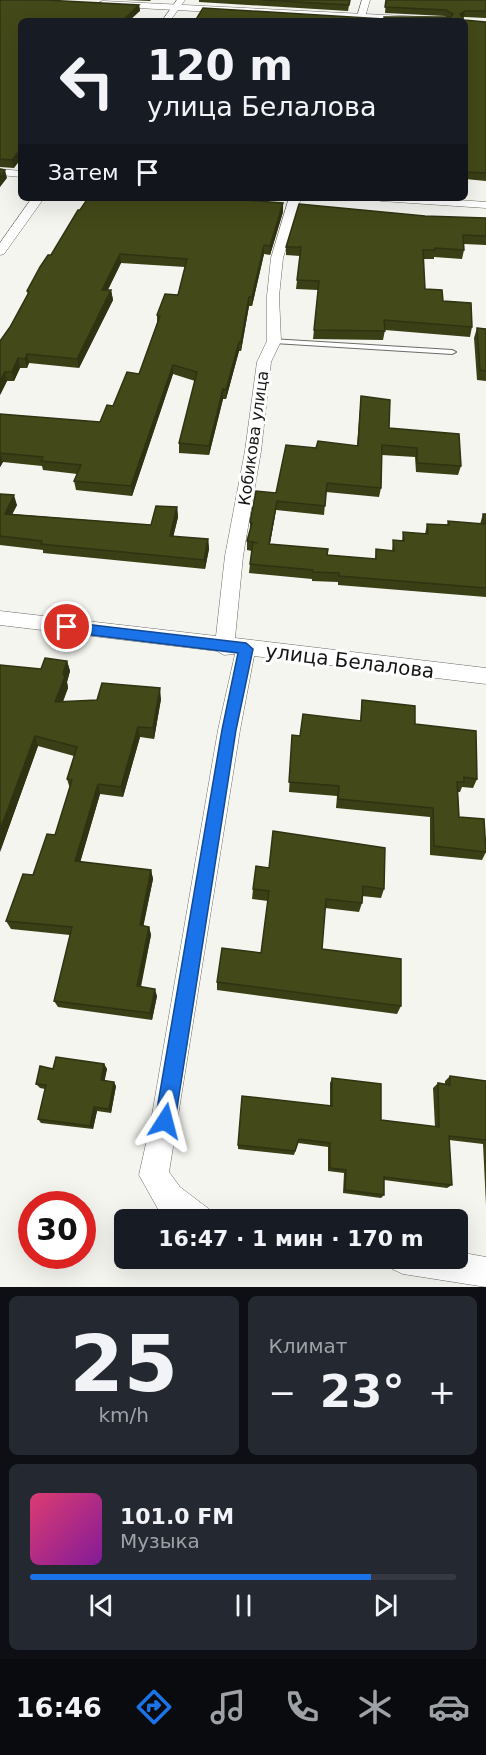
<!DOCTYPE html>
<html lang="ru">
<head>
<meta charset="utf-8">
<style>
	body { margin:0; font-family:"DejaVu Sans",sans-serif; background:#242831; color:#f1f3f6; height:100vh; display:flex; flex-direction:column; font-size:22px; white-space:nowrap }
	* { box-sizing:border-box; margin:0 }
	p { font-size:20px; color:#9ea1a6 }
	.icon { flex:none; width:33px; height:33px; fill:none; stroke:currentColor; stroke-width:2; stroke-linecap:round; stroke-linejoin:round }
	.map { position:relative; height:1287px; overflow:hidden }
	.sheet { display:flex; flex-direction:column; gap:9px; padding:9px; background:#0d0f14; flex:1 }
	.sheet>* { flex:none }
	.hud { position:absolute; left:18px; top:18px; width:450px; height:183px; border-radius:9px; box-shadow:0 6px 24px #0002; background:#171b24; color:#f1f3f6; overflow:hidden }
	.speed { position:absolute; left:18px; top:1191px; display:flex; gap:12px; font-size:30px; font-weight:700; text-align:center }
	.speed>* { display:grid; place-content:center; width:78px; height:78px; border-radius:50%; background:#171b24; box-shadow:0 6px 24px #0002; line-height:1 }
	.speed .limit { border:9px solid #d22; background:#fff; color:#111 }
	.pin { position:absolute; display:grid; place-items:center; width:51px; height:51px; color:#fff; margin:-26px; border:3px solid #fff; border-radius:50%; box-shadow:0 2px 6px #0007 }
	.me { position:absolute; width:66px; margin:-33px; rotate:9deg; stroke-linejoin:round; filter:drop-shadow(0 0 4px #0008) }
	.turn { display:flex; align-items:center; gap:21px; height:126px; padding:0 30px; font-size:27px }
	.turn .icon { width:78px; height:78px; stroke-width:2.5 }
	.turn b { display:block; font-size:42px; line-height:51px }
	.then { display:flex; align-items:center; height:57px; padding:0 30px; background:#0003; gap:12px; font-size:22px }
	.big { font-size:45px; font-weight:700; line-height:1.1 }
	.sheet .card { flex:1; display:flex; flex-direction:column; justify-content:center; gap:9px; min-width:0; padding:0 21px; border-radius:9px; background:#242831 }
	.sheet .dial { align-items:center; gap:0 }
	.dial b { font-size:78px; line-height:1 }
	.song { display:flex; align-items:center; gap:18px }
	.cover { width:72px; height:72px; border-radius:9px; background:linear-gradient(135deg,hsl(340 70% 55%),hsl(290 70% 35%)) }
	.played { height:6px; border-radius:3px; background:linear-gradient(90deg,#1a73e8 80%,#363941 80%) }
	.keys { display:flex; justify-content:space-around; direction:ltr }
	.heat { display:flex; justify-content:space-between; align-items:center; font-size:33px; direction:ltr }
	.sheet .tiles { flex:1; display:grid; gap:9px; grid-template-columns:1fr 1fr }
	.card:last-child { grid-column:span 2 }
	.trip { position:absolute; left:114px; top:1209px; width:354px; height:60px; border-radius:9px; background:#171b24; box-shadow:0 6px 24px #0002; font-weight:700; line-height:60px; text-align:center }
	.tabs { display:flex; height:96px; justify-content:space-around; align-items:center; background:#090b0e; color:#9ea1a6 }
	.tabs .icon { width:42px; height:42px }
	.tabs .current { color:#1a73e8 }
	.tabs b { font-size:27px; color:#f1f3f6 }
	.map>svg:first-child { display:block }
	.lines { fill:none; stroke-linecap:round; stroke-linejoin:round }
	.service-casing { stroke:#6b6c67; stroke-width:2 }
	.minor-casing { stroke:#6b6c67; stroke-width:1 }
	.tertiary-casing { stroke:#6b6c67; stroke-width:1 }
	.service { fill:#fff; fill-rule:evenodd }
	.minor { fill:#fff; fill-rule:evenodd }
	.tertiary { fill:#fff; fill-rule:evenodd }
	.wall { fill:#3a3f16 }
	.shaded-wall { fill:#303312 }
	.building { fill:#444919; stroke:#303312; stroke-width:1.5 }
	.route { fill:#1a73e8; stroke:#114b97; stroke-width:1.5 }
	.labels { text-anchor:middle; stroke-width:6; stroke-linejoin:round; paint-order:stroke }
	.far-street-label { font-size:16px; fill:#141412; stroke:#fff }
	.street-label { font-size:20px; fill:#141412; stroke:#fff }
</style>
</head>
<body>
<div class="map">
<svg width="486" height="1287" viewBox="0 0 486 1287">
	<rect width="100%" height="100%" fill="#f4f5ef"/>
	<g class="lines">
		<defs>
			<path id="service" d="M271,339L452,350L456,352L452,354L274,343H271Z"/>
			<path id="minor" d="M177,0H185L170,21H162Z
				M362,0H370L365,17L361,19L357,17Z
				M0,169L21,171V177L0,175Z
				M32,198H44L4,254L0,255V243Z
				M289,198H301L283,258L279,296L281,341L271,362L261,451L243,556L235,638L486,668V684L254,656L240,730L169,1172L180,1187L209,1209L213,1220H173L158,1209L139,1175L151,1121L218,730L235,654L224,655L217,651L0,625V611L216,636L225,556L245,451L257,362L267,341V296L271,258Z
				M375,198H431L486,202V208L381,201Z
				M458,1252L486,1257V1287L403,1274L392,1269L388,1258H458Z"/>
			<path id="tertiary" d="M103,1L445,18L450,21H384L100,6V2Z"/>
		</defs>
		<use href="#service" class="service-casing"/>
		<use href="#minor" class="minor-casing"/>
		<use href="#tertiary" class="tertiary-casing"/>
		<use href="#service" class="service"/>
		<use href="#minor" class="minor"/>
		<use href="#tertiary" class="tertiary"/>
	</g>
	<path class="wall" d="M0,0L139,5L140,11L21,21L14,168L0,167Z
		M125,0H151L150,1Z
		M199,0H350L348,11L199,2Z
		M386,0H486V18L464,17L463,18L464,20L486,22V181L465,179V21L384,19L447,17L445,16L385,13Z
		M283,212L270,255L264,254L252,306H249L241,351H239L226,399H223L209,455L179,453V443L195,381L173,374L132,496L76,490L74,481L77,474L43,470L42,466L3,462L0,467V414L100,422L139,374L157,323V315L178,295L185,267L121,263L108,290H111L113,300L79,368L29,363L27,368H20L14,381H7L0,395L10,327L28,295L27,291L51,255Z
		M425,216L486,218V245L464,244V250L462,259L434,257V259H423L425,289L443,301L472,327L470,337L385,330L383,340L313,339L318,290L296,289L300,256L286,255V247Z
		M477,328L486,329V381L477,380L474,338Z
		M361,396L389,428L461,466L458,475L416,472L415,457L382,455L381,488L379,497L326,492L324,515L276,510L270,544L327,555L375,559L376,549L392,551L393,540L402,541L403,532L425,534L427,524L447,525L448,521L480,524L483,514H486V597L338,585V582L312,581V579L249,573L250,564L252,551L247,550V541L250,532V522L316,448L357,445Z
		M0,494L17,505L12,514L151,525L177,507L178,517L173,537L208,539L209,549L205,569L43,553V550L0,545Z
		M67,661L70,671L67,682L68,688L63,702L161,699L154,739L140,737L123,797L100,794L80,862L151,870L153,879L143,926L149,927L151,935L141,987L157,996L152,1020L58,1007L54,1001L70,935L11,929L6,921L33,875L55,835L70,789L67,779L74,756L38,746L0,852L41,669Z
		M362,700L415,724L477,779L473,788L462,787L460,792H458L459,817L484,819L486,852L482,860L430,855V817L336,808L337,796L289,792L292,735L300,736L360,721Z
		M269,868L384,889L381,898L362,896V903L359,912L325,908L322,949L401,1006L397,1014L217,990V982L261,953L268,901L252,899L253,889Z
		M104,1064L107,1069L104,1080L116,1086L111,1113L97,1111L93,1129L41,1123L38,1119L45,1089L40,1088L36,1084L53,1069Z
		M450,1076L486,1081V1205L483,1144L449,1140L452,1185L447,1188L384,1180V1195L381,1198L343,1193L344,1173L328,1171V1147L298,1143L294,1155L238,1149V1145L330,1106V1083L332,1078L381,1120L435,1127L433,1088L438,1083L445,1085V1081Z"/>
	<path class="shaded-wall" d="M139,5L140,11L129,21H122Z
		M465,11L464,17L459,21L460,14Z
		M21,149V159L14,168L12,160Z
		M5,170L7,178L0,187V177Z
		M283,203V212L270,255V246Z
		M264,245V254L252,306V297Z
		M120,254L121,263L103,299L102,290Z
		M111,290L113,300L79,368L77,359Z
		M249,297V306L241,351V342Z
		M239,342V351L226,399V390Z
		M27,354L29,363L27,368L25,359Z
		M18,358L20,368L14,381L12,372Z
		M173,365V374L132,496L131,486Z
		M5,372L7,381L0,395V381Z
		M223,389V399L209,455V446Z
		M0,453L3,462L0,467Z
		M14,495L17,505L8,523L5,514Z
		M277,501L276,510L268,553L269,544Z
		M177,507L178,517L171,546L170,536Z
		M208,539L209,549L205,569L204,560Z
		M67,661L70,671L67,682L68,688L58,712L55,702Z
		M160,688L161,699L154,739L153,728Z
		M138,727L140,737L123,797L121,787Z
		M35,736L38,746L0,852V830Z
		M98,784L100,794L78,870L75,861Z
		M151,870L153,879L142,933L140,925Z
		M149,927L151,935L139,993L137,986Z
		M155,989L157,996L152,1020L150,1013Z
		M104,1064L107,1069L104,1084L101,1080Z
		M114,1082L116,1086L111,1113L109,1109Z
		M94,1107L97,1111L93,1129L90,1126Z"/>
	<path class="building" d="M0,0H45L139,5L122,21H21V149L12,160L0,159Z
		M263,0H350L349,5Z
		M386,0H486V11H465L460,14L464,20L486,22V173L465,172V21H195L203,8L384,19V17H451L453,14L446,10L385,7Z
		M0,169L5,170L0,177Z
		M88,198H215L283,203L270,246L264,245L252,297H249L241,342H239L226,390L223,389L209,446L179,443L197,372L173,365L131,486L74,481L81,465L41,461L43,457L0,453V414L100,422L107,405L113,406L127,372L139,374L160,316L157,315L165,294L178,295L187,259L120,254L102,290H111L77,359L27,354L25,359L18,358L12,372H5L0,381V341L10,327L29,292L27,291L40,267L48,255H51L78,210H80Z
		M299,204L425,216L486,218V236L463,235L464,250L435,248V250H423L425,289L442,290L443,301L471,303L472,327L384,320L385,331L314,330L319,281L297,280L301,247H286Z
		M477,328L486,329V371L480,370Z
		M361,396L390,400L389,428L459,434L461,466L417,463V448L382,445L381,488L327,483L325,506L277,501L269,544L328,549L327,555L376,559V549L394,551L393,540L404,541L403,532L428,534L427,524L449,525L448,521L484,524L483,514H486V588L339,576V573L313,572V570L250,564L253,542L258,543L247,541L252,523L250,522L256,491L276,493L286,445L316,448L318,441L358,446Z
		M0,494L14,495L5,514L151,525L156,506L177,507L170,536L208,539L204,560L41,544L42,541L0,536Z
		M45,658L67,661L63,674L65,677L55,702L97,700L102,683L160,688L153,728L138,727L121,787L98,784L75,861L151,870L140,925L149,927L137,986L155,989L150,1013L54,1001L72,927L6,921L23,874L33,875L47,834L55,835L72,780L67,779L77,747L35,736L0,830V665L41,669Z
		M362,700L415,706V724L476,731L477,779L464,777V782H457L459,817L484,819L486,852L434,846L433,808L338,799L339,786L289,782L292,735L300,736L303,714L361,721Z
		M273,831L385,848L384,889L363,886L362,903L326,899L322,949L401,959V1006L217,982L222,948L261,953L269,891L253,889L256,866L269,868Z
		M56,1057L104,1064L101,1080L114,1082L109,1109L94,1107L90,1126L38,1119L46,1085L36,1084L40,1066L53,1069Z
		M450,1076L486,1081V1140L449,1136L452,1185L384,1177V1195L345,1190L346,1170L330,1168V1143L299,1139L295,1151L238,1145L242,1096L332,1106V1078L381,1084V1120L439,1127L438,1083L450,1085Z"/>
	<path class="route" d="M67,622L246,643L253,649L236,730L175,1121L172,1128L165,1131L158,1128L155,1121L222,730L238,653L67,632L61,627Z"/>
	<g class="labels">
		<g class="far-street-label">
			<text transform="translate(253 438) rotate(-82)" y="6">Кобикова улица</text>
		</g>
		<g class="street-label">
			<text transform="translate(350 661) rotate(7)" y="7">улица Белалова</text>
		</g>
	</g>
</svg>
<div class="speed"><div class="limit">30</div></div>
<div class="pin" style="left:67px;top:627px;background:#d93025"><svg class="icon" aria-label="arrive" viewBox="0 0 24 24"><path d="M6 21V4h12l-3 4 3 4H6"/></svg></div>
<svg class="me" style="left:165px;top:1121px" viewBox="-20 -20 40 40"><path d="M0-17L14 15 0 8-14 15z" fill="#1a73e8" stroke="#fff" stroke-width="4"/></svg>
<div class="trip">16:47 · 1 мин · 170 m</div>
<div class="hud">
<div class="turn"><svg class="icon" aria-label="left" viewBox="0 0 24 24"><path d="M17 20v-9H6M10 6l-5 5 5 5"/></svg><div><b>120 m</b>улица Белалова</div></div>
<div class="then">Затем<svg class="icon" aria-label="arrive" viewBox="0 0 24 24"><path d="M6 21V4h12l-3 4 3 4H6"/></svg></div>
</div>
</div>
<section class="sheet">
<div class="tiles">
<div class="card dial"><b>25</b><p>km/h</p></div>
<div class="card"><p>Климат</p>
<div class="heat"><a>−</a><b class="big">23°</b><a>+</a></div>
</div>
<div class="card">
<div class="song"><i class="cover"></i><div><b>101.0 FM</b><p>Музыка</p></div></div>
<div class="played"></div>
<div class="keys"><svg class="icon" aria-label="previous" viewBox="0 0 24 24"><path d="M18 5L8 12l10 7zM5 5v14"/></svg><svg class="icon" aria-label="pause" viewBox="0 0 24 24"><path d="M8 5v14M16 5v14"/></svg><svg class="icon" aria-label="next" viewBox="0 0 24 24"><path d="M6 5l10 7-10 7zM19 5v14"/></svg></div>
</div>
</div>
</section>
<nav class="tabs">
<b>16:46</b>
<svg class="icon current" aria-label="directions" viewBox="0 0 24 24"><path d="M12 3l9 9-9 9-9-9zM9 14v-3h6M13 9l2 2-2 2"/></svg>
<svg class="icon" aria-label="music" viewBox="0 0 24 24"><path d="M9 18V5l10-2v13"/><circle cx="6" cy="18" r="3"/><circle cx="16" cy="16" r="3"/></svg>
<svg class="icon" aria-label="phone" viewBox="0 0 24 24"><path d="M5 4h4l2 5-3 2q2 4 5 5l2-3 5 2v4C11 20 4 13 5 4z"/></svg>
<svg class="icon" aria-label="climate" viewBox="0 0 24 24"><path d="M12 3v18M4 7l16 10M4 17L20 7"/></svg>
<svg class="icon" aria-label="car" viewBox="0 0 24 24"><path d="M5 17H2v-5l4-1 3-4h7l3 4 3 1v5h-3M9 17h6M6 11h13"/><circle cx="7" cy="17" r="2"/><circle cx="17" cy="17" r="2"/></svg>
</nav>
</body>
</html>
